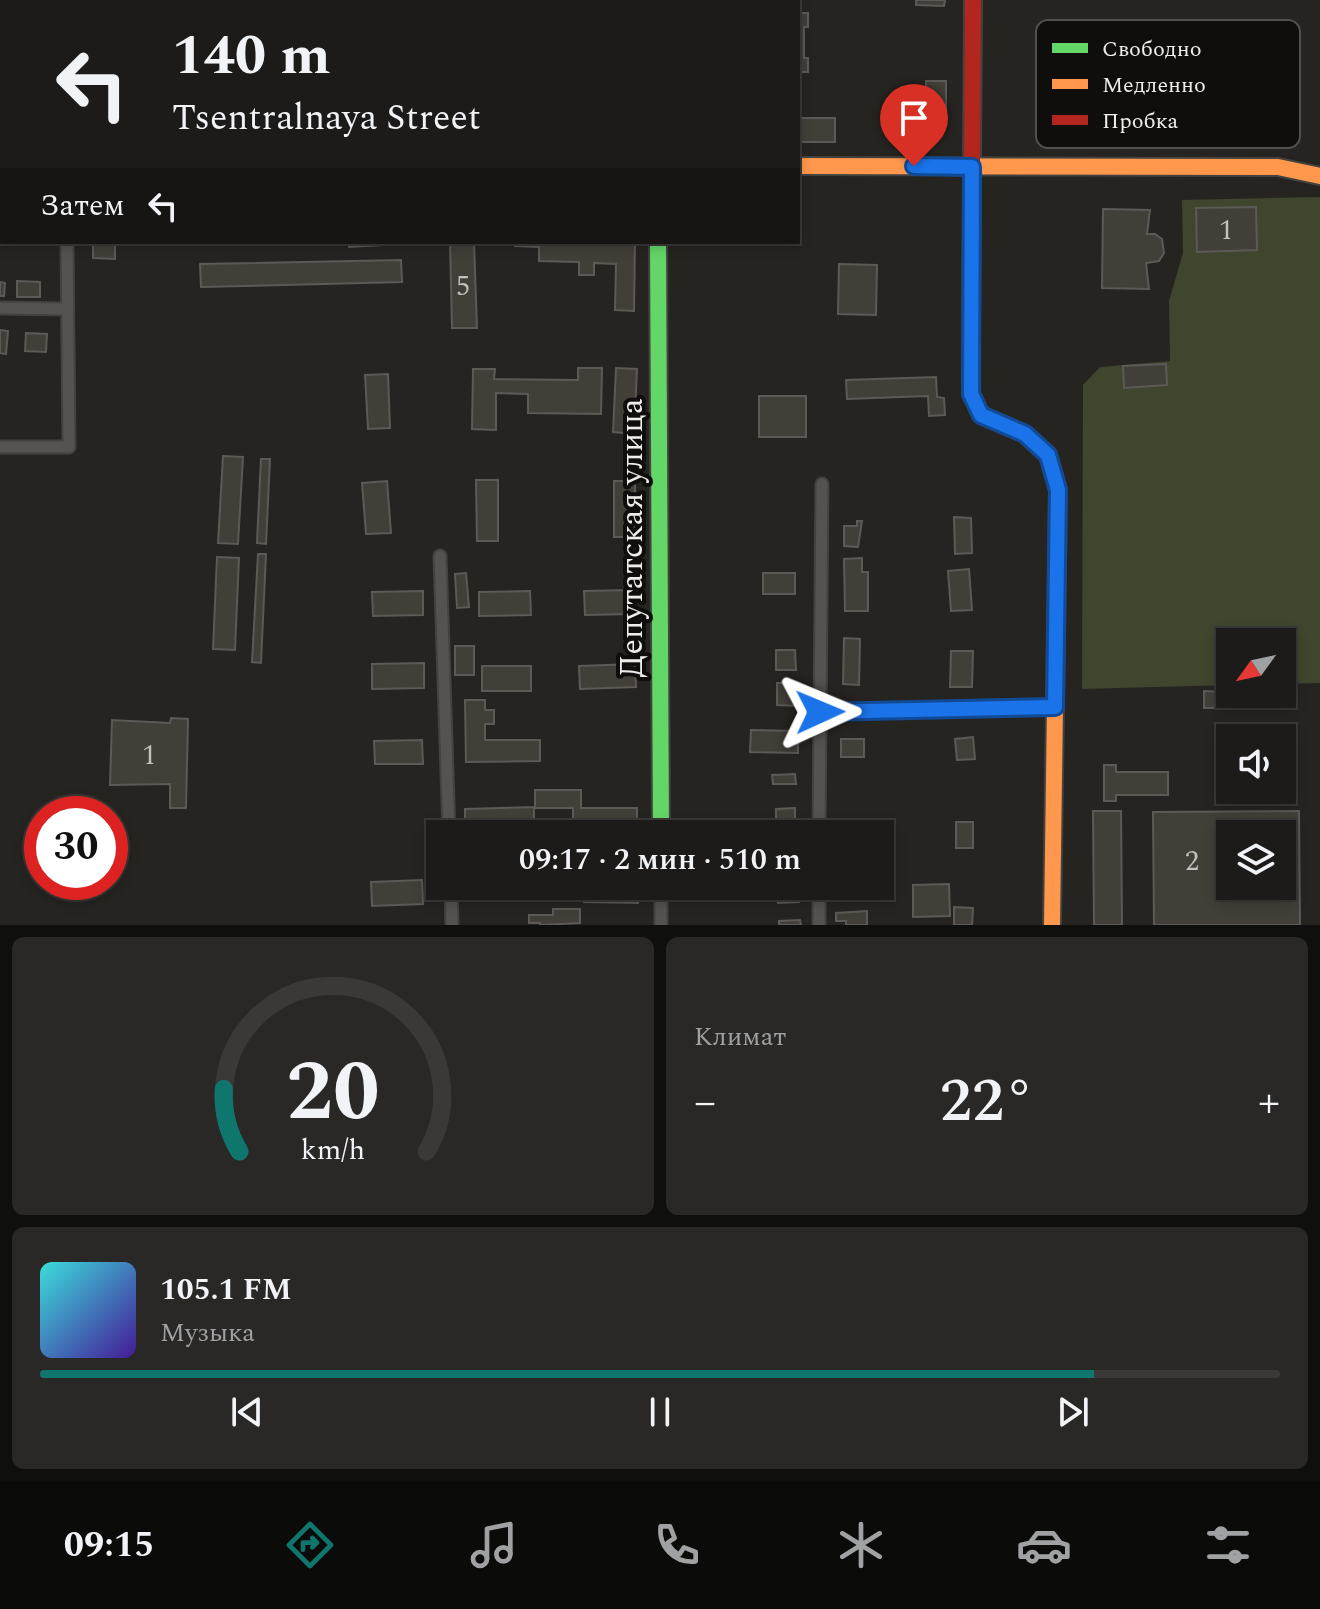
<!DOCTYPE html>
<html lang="ru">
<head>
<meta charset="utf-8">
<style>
	body { margin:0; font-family:Spectral,serif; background:#292826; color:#f1f3f6; height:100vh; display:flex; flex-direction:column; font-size:30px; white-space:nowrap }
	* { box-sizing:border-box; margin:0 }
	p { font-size:26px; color:#a0a1a2 }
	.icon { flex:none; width:44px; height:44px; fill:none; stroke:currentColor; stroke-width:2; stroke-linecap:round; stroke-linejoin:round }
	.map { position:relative; height:925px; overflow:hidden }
	.side { display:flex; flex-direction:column; gap:12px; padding:12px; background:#0f0f0e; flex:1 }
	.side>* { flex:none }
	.hud { position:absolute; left:0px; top:0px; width:800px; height:244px; box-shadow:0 4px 12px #0003,0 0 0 2px #3a3938; background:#1c1b19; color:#f1f3f6; overflow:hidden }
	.needle { width:52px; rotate:237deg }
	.fabs { position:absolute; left:1216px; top:628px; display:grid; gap:16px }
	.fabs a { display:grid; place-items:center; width:80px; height:80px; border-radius:0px; background:#1c1b19; box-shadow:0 4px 12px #0003,0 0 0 2px #3a3938; font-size:40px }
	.speed { position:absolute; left:24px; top:796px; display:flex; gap:16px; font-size:40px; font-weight:700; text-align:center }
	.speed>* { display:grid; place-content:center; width:104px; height:104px; border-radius:50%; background:#1c1b19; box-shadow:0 4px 12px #0003,0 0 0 2px #3a3938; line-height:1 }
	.speed .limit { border:12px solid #d22; background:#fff; color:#111 }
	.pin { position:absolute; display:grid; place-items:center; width:68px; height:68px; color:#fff; margin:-82px -34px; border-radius:50% 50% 50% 0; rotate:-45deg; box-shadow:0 0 8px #0007 }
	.pin .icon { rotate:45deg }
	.me { position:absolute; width:88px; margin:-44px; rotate:89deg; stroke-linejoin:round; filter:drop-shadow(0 0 6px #0008) }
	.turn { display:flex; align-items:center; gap:28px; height:168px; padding:0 40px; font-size:36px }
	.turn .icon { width:104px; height:104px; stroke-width:2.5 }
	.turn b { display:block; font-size:56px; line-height:68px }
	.then { display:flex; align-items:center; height:76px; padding:0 40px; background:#0003; gap:16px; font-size:30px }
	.big { font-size:60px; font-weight:600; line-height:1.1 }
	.side .card { flex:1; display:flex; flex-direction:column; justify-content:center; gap:12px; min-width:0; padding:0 28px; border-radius:12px; background:#292826 }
	.side .dial { align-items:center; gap:0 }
	.dial svg { height:208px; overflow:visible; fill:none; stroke:#3a3938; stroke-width:7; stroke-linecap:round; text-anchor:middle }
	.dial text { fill:#f1f3f6; stroke:none }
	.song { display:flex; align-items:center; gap:24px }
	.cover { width:96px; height:96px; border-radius:12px; background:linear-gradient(135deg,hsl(180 70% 55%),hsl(260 70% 35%)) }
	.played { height:8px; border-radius:4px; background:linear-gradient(90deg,#0f766e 85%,#3a3938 85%) }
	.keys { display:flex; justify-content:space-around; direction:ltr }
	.heat { display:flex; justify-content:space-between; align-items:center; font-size:44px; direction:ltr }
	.side .tiles { flex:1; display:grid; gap:12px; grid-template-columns:1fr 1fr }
	.card:last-child { grid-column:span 2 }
	.trip { position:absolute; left:426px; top:820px; width:468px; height:80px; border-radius:0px; background:#1c1b19; box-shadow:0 4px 12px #0003,0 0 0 2px #3a3938; font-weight:600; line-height:80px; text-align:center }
	.tabs { display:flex; height:128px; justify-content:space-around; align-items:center; background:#0b0b0a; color:#a0a1a2 }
	.tabs .icon { width:56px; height:56px }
	.tabs .current { color:#0f766e }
	.tabs b { font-size:36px; color:#f1f3f6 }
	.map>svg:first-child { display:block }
	.green { fill:#40452d }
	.building { fill:#423e38; stroke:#5b5a57; stroke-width:2; fill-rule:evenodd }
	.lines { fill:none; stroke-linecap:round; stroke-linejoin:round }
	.street-casing { stroke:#43423f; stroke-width:15 }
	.fast-casing { stroke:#43423f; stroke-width:20 }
	.slow-casing { stroke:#43423f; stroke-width:20 }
	.jam-casing { stroke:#43423f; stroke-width:20 }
	.street { stroke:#545351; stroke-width:11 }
	.fast { stroke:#63d668; stroke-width:16 }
	.slow { stroke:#ff974d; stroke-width:16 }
	.jam { stroke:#b3261e; stroke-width:16 }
	.route-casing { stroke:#114b97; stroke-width:20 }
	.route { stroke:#1a73e8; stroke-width:14 }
	.labels { text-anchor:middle; stroke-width:8; stroke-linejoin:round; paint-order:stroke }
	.number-label { font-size:28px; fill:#c2c1bd }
	.street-label { font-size:32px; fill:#edede9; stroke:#0f0e0c }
	.key { fill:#0f0e0c; stroke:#52514e; stroke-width:2 }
	.key-label { font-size:22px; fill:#edede9 }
</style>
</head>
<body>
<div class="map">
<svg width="1320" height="925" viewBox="0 0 1320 925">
	<rect width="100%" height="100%" fill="#252421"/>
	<path class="green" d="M1320,197V683L1282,684V642H1230V685L1082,689L1083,385L1100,367L1170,361L1169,301L1183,253L1182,200Z"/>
	<path class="building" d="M916,0H945L944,6L916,5Z
		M798,13H808V27H804V58H808V72H798Z
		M926,81H946V120H938V138L896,137V116H925Z
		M798,111H800V118H835V142H798Z
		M1256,207L1257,250L1197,252L1196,208Z
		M1103,209L1150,210L1147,234H1155L1162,239L1164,253L1159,261L1146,263L1149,289L1102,288Z
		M93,242H115V259L93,258Z
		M349,242H402V244L349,247Z
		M450,242H474L477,328H452Z
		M515,242H635L634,311L615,310L616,264L594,263V275H579V262L539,261V247L515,246Z
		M401,260L402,282L201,287L200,264Z
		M839,264L877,265L876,315L838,314Z
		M17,281L40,282V297H17Z
		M0,282L5,283L4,296H0Z
		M0,330L8,331L6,354L0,353Z
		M26,333L47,334L46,352L25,351Z
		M1166,364L1167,385L1124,388L1123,366Z
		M578,368H602L601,414L528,413V394L496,393V430L472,429L473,369H495L494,379L578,380Z
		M616,368L637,369L634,434L613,432Z
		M388,374L390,428L368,429L365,375Z
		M936,377L937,397L944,398L945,415L929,416L928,396L847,399L846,380Z
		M759,396H806V437H759Z
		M223,456L243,457L238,544L218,543Z
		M261,459H270L266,544L257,543Z
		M476,480H498V541H477Z
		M387,481L391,533L366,534L362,483Z
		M614,481H635V537H614Z
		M954,517L971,518L972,553L955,554Z
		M857,521H862L858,547L844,546V526H857Z
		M258,554H266L261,663L252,662Z
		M217,557L239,558L235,650L213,649Z
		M862,558V572H868V611H845L844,559Z
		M969,569L972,610L951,611L948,571Z
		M466,573L469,607L457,608L455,574Z
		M763,573H795V594H763Z
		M632,590L633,614L585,615L584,591Z
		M423,591V615L373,616L372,592Z
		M530,591L531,615L479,616V592Z
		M844,638L860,639L859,685L843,684Z
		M455,646H474V675H455Z
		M776,650H795L796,670H776Z
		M951,651H973L972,687H950Z
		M424,663V688L372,689V664Z
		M635,664L636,687L580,689L579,666Z
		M482,666H531V691H482Z
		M777,683H798V706L777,705Z
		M1204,691L1270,694V708H1204Z
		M465,700H485V710H494V724H485V740H540V761L466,762Z
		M171,718L188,719L186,808H170V784L110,785L112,720L170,723Z
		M751,730L798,731V753L750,752Z
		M973,737L975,759L957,760L955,739Z
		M841,739H864V757H841Z
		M422,740L423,764H375L374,741Z
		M1104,765H1116V772H1168V795H1116V801H1104Z
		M795,774L796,784H773L772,775Z
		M535,790H581V808H637V832L573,831V808H535Z
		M534,807V834H465V809Z
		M795,808V824L776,825V809Z
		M1093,811H1121L1122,925H1094Z
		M1299,811L1300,925H1154L1153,812ZM1230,834H1282V886H1230Z
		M956,822H973V848H956Z
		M861,827V834H838V828Z
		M422,880L423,904L372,906L371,882Z
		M949,884L950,916L913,917V885Z
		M584,886H637L638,903L584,902Z
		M777,886H799V902L778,903Z
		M954,907L973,908L972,925H954Z
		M553,909H580V923L540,925V923H529V915H553Z
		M867,911V925H846V921H836V913Z
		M800,920L801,925H779V921Z"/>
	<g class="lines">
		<defs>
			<path id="street" d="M191,0V2
				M541,0V2
				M749,0V2
				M68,2V0
				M0,162L2,163
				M0,308L67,309
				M0,447H69L67,242
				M440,556L449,834
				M820,712L1055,707
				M819,834L822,484
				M451,886L452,925
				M661,886V925
				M819,925V886"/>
			<path id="fast" d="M658,242L661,834
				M971,338V394L981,415L1025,434L1048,455L1058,490L1055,704"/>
			<path id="slow" d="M798,166L1278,167L1320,176
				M1052,925L1055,704"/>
			<path id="jam" d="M971,338L973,0"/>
		</defs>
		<use href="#street" class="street-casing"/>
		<use href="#fast" class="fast-casing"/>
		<use href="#slow" class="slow-casing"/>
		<use href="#jam" class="jam-casing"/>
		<use href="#street" class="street"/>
		<use href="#fast" class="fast"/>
		<use href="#slow" class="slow"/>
		<use href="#jam" class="jam"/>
	</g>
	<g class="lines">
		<defs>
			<path id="route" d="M820,712L1055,707L1058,490L1048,455L1025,434L981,415L971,394L972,167L914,166"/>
		</defs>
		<use href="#route" class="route-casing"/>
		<use href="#route" class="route"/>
	</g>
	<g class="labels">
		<g class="number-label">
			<text x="1226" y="239">1</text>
			<text x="463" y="295">5</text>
			<text x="149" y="764">1</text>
			<text x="1192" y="870">2</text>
		</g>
		<g class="street-label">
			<text transform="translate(631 538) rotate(-90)" y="11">Депутатская улица</text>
		</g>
	</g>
	<rect x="1036" y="20" width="264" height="128" rx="12" class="key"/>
	<rect x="1052" y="43" width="36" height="10" fill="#63d668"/>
	<rect x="1052" y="79" width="36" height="10" fill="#ff974d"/>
	<rect x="1052" y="115" width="36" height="10" fill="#b3261e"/>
	<g class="key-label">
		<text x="1102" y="56">Свободно</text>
		<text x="1102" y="92">Медленно</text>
		<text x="1102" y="128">Пробка</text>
	</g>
</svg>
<div class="fabs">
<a><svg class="needle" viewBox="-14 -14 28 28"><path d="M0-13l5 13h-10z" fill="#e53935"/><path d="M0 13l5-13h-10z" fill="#a0a1a2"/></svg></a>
<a><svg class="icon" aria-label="sound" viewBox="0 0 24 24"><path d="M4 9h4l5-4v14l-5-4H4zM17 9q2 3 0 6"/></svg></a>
<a><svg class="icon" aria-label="layers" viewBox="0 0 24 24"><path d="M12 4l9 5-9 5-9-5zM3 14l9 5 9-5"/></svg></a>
</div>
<div class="speed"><div class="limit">30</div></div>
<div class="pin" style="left:914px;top:166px;background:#d93025"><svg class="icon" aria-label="arrive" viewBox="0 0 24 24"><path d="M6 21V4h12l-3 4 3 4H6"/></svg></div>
<svg class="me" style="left:820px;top:712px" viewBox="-20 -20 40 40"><path d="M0-17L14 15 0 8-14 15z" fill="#1a73e8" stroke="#fff" stroke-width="4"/></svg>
<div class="trip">09:17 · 2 мин · 510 m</div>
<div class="hud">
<div class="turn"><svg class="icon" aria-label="left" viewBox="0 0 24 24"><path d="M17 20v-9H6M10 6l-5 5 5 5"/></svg><div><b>140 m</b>Tsentralnaya Street</div></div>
<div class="then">Затем<svg class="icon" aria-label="left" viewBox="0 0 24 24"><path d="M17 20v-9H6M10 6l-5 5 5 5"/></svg></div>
</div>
</div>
<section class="side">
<div class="tiles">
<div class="card dial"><svg viewBox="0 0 100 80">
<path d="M14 69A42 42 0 1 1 86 69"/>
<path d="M14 69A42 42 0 0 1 8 45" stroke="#0f766e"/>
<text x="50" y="56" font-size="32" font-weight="700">20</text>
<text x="50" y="72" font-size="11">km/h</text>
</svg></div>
<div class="card"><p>Климат</p>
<div class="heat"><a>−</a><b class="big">22°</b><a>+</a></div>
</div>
<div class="card">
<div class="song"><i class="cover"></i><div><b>105.1 FM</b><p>Музыка</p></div></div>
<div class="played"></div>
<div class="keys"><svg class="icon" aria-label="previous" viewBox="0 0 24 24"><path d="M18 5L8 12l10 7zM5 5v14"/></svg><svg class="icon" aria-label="pause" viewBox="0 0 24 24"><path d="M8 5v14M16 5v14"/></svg><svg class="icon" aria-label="next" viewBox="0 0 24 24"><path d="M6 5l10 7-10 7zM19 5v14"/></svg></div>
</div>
</div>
</section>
<nav class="tabs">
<b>09:15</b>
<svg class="icon current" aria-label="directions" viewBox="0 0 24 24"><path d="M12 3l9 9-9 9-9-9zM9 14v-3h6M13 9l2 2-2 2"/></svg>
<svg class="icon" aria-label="music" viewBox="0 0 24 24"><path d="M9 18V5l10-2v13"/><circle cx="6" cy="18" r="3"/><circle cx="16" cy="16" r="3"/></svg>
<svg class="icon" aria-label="phone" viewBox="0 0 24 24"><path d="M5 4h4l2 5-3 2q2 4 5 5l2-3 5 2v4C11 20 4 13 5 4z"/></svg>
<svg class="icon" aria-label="climate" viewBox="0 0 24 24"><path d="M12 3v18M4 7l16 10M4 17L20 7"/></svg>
<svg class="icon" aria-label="car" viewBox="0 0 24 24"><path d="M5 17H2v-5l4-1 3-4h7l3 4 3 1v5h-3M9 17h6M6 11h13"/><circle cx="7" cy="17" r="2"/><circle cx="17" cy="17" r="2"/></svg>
<svg class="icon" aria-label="filters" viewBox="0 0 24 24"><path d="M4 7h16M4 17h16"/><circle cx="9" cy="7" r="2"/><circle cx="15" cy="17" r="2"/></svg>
</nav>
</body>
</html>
